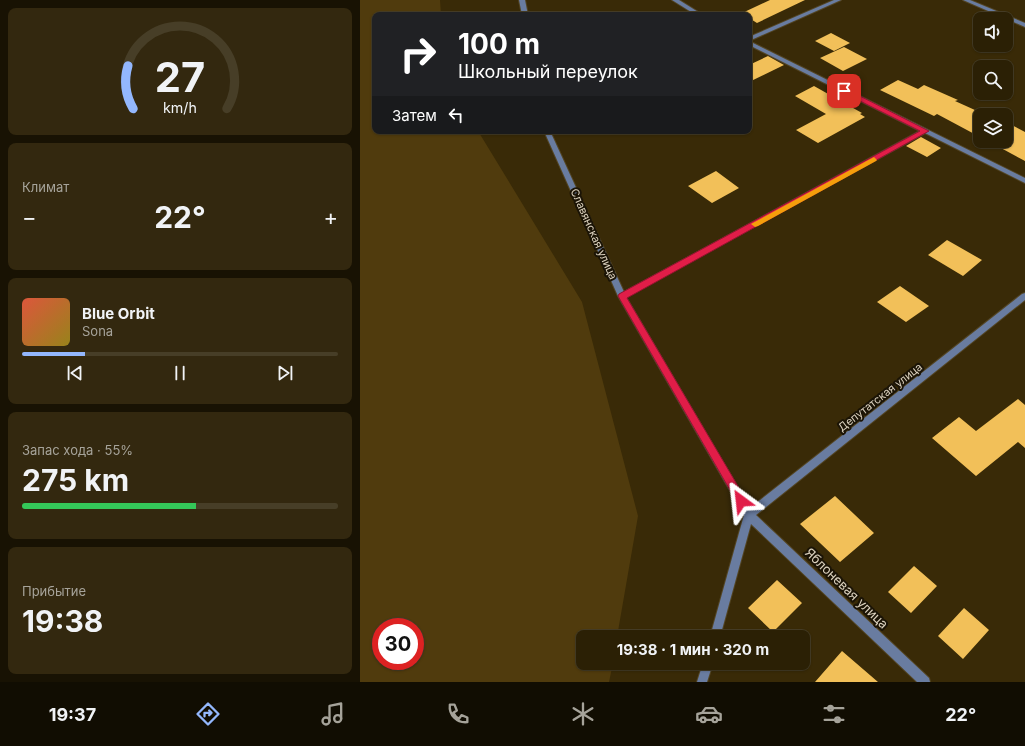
<!DOCTYPE html>
<html lang="ru">
<head>
<meta charset="utf-8">
<style>
	body { margin:0; font-family:Inter,sans-serif; background:#33280f; color:#f1f3f6; height:100vh; display:flex; flex-direction:column; font-size:15px; white-space:nowrap }
	* { box-sizing:border-box; margin:0 }
	p { font-size:13px; color:#a6a39a }
	.icon { flex:none; width:22px; height:22px; fill:none; stroke:currentColor; stroke-width:2; stroke-linecap:round; stroke-linejoin:round }
	.map { position:relative; flex:1; overflow:hidden }
	.panel { display:flex; flex-direction:column; gap:8px; padding:8px; background:#181203; width:360px }
	.panel>* { flex:none }
	.top-card { position:absolute; left:12px; top:12px; width:380px; height:122px; border-radius:8px; box-shadow:0 1px 3px #0004,0 0 0 1px #473e27; background:#202124; color:#fff; overflow:hidden }
	.tools { position:absolute; left:613px; top:12px; display:grid; gap:8px }
	.tools a { display:grid; place-items:center; width:40px; height:40px; border-radius:8px; background:#2b2005; box-shadow:0 1px 3px #0004,0 0 0 1px #473e27; font-size:20px }
	.speed { position:absolute; left:12px; top:618px; display:flex; gap:8px; font-size:20px; font-weight:700; text-align:center }
	.speed>* { display:grid; place-content:center; width:52px; height:52px; border-radius:50%; background:#2b2005; box-shadow:0 1px 3px #0004,0 0 0 1px #473e27; line-height:1 }
	.speed .limit { border:6px solid #d22; background:#fff; color:#111 }
	.pin { position:absolute; display:grid; place-items:center; width:34px; height:34px; color:#fff; margin:-17px; border-radius:8px; box-shadow:0 2px 6px #0006 }
	.me { position:absolute; width:44px; margin:-22px; rotate:330deg; stroke-linejoin:round; filter:drop-shadow(0 0 3px #0008) }
	.turn { display:flex; align-items:center; gap:14px; height:84px; padding:0 20px; font-size:18px }
	.turn .icon { width:52px; height:52px; stroke-width:2.5 }
	.turn b { display:block; font-size:28px; line-height:34px }
	.then { display:flex; align-items:center; height:38px; padding:0 20px; background:#0003; gap:8px; font-size:15px }
	.big { font-size:30px; font-weight:700; line-height:1.1 }
	.panel .tile { flex:1; display:flex; flex-direction:column; justify-content:center; gap:6px; min-width:0; padding:0 14px; border-radius:8px; background:#33280f }
	.panel .dial { align-items:center; gap:0 }
	.dial svg { height:104px; overflow:visible; fill:none; stroke:#473e27; stroke-width:7; stroke-linecap:round; text-anchor:middle }
	.dial text { fill:#f1f3f6; stroke:none }
	.song { display:flex; align-items:center; gap:12px }
	.cover { width:48px; height:48px; border-radius:6px; background:linear-gradient(135deg,hsl(10 70% 55%),hsl(50 70% 35%)) }
	.played { height:4px; border-radius:2px; background:linear-gradient(90deg,#93b7fd 20%,#473e27 20%) }
	.keys { display:flex; justify-content:space-around; direction:ltr }
	.heat { display:flex; justify-content:space-between; align-items:center; font-size:22px; direction:ltr }
	.charge { height:6px; border-radius:3px; background:linear-gradient(90deg,#34c759 55%,#473e27 0) }
	.trip { position:absolute; left:216px; top:630px; width:234px; height:40px; border-radius:8px; background:#2b2005; box-shadow:0 1px 3px #0004,0 0 0 1px #473e27; font-weight:700; line-height:40px; text-align:center }
	.tab-bar { display:flex; height:64px; justify-content:space-around; align-items:center; background:#110d02; color:#a6a39a }
	.tab-bar .icon { width:28px; height:28px }
	.tab-bar .current { color:#93b7fd }
	.tab-bar b { font-size:18px; color:#f1f3f6 }
	main { display:flex; flex:1; min-height:0 }
	.map>svg:first-child { display:block }
	.green { fill:#503b0d; fill-rule:evenodd }
	.building { fill:#f2c059 }
	.lines { fill:none; stroke-linecap:round; stroke-linejoin:round }
	.street-casing { stroke:#534524; stroke-width:2 }
	.street { fill:#697ca0; fill-rule:evenodd }
	.route { fill:#e11d48; stroke:#92132f }
	.slow { fill:#f59e0b }
	.labels { text-anchor:middle; stroke-width:4; stroke-linejoin:round; paint-order:stroke }
	.street-label { font-size:11px; fill:#dbd1be; stroke:#1b1406 }
	.near-street-label { font-size:13px; fill:#dbd1be; stroke:#1b1406 }
</style>
</head>
<body>
<main>
<section class="panel">
<div class="tile dial"><svg viewBox="0 0 100 80">
<path d="M14 69A42 42 0 1 1 86 69"/>
<path d="M14 69A42 42 0 0 1 10 36" stroke="#93b7fd"/>
<text x="50" y="56" font-size="32" font-weight="700">27</text>
<text x="50" y="72" font-size="11">km/h</text>
</svg></div>
<div class="tile"><p>Климат</p>
<div class="heat"><a>−</a><b class="big">22°</b><a>+</a></div>
</div>
<div class="tile">
<div class="song"><i class="cover"></i><div><b>Blue Orbit</b><p>Sona</p></div></div>
<div class="played"></div>
<div class="keys"><svg class="icon" aria-label="previous" viewBox="0 0 24 24"><path d="M18 5L8 12l10 7zM5 5v14"/></svg><svg class="icon" aria-label="pause" viewBox="0 0 24 24"><path d="M8 5v14M16 5v14"/></svg><svg class="icon" aria-label="next" viewBox="0 0 24 24"><path d="M6 5l10 7-10 7zM19 5v14"/></svg></div>
</div>
<div class="tile"><p>Запас хода · 55%</p><b class="big">275 km</b><div class="charge"></div></div>
<div class="tile"><p>Прибытие</p><b class="big">19:38</b></div>
</section>
<div class="map">
<svg width="665" height="682" viewBox="0 0 665 682">
	<rect width="100%" height="100%" fill="#392a07"/>
	<path class="green" d="M0,0H80L81,15H15V131H118L222,302L278,516L257,637H223V663H253L249,682H0ZM21,627H55V661H21Z"/>
	<path class="building" d="M410,0H445L397,23L389,18V15L380,14Z
		M471,33L490,43L474,51L455,41Z
		M484,47L507,59L483,71L460,58Z
		M408,56L424,65L389,82V65Z
		M538,80L558,89L564,85L598,100L595,101L626,115H620V137L577,114L574,116L520,90Z
		M454,86L502,113L500,114L505,117L458,143L436,130L466,114L435,96Z
		M646,122L665,132V161L628,141H646Z
		M561,137L581,148L567,157L546,146Z
		M356,171L379,188L352,203L328,186Z
		M587,240L622,260L603,276L568,255Z
		M540,286L569,306L546,322L517,302Z
		M658,399L665,405V448L658,442L616,476L572,438L599,417L616,431Z
		M475,496L514,533L480,562L440,524Z
		M554,566L577,586L551,613L528,592Z
		M417,580L442,603L413,632L388,608Z
		M604,608L629,630L603,659L578,636Z
		M482,651L518,682H455Z"/>
	<g class="lines">
		<defs>
			<path id="street" d="M159,0H165L168,15H162Z
				M312,0H319L343,15H336Z
				M474,0H481L389,41V37Z
				M603,0H610L665,23V27Z
				M389,41L665,178V183L565,133L266,297L390,508L662,294L665,293V300L396,515L569,678L570,682H557L391,524L360,637H350L384,515L258,296L184,131H190L264,292L560,131L389,45Z
				M343,663H353L347,682H337Z"/>
		</defs>
		<use href="#street" class="street-casing"/>
		<use href="#street" class="street"/>
	</g>
	<path class="route" d="M482,89H486L569,131L267,298L385,498L387,501L385,504L381,506L378,504L258,296L259,294L560,131L482,92Z"/>
	<path class="slow" d="M514,157L517,160L516,161L398,226L395,227L391,224Z"/>
	<g class="labels">
		<g class="street-label">
			<text transform="translate(234 234) rotate(66)" y="4">Славянская улица</text>
			<text transform="translate(520 397) rotate(-38)" y="4">Депутатская улица</text>
		</g>
		<g class="near-street-label">
			<text transform="translate(487 588) rotate(44)" y="5">Яблоневая улица</text>
		</g>
	</g>
</svg>
<div class="tools">
<a><svg class="icon" aria-label="sound" viewBox="0 0 24 24"><path d="M4 9h4l5-4v14l-5-4H4zM17 9q2 3 0 6"/></svg></a>
<a><svg class="icon" aria-label="search" viewBox="0 0 24 24"><circle cx="10" cy="10" r="6"/><path d="M15 15l6 6"/></svg></a>
<a><svg class="icon" aria-label="layers" viewBox="0 0 24 24"><path d="M12 4l9 5-9 5-9-5zM3 14l9 5 9-5"/></svg></a>
</div>
<div class="speed"><div class="limit">30</div></div>
<div class="pin" style="left:484px;top:91px;background:#d93025"><svg class="icon" aria-label="arrive" viewBox="0 0 24 24"><path d="M6 21V4h12l-3 4 3 4H6"/></svg></div>
<svg class="me" style="left:381px;top:501px" viewBox="-20 -20 40 40"><path d="M0-17L14 15 0 8-14 15z" fill="#e11d48" stroke="#fff" stroke-width="4"/></svg>
<div class="trip">19:38 · 1 мин · 320 m</div>
<div class="top-card">
<div class="turn"><svg class="icon" aria-label="right" viewBox="0 0 24 24"><path d="M7 20v-9h11M14 6l5 5-5 5"/></svg><div><b>100 m</b>Школьный переулок</div></div>
<div class="then">Затем<svg class="icon" aria-label="left" viewBox="0 0 24 24"><path d="M17 20v-9H6M10 6l-5 5 5 5"/></svg></div>
</div>
</div>
</main>
<nav class="tab-bar">
<b>19:37</b>
<svg class="icon current" aria-label="directions" viewBox="0 0 24 24"><path d="M12 3l9 9-9 9-9-9zM9 14v-3h6M13 9l2 2-2 2"/></svg>
<svg class="icon" aria-label="music" viewBox="0 0 24 24"><path d="M9 18V5l10-2v13"/><circle cx="6" cy="18" r="3"/><circle cx="16" cy="16" r="3"/></svg>
<svg class="icon" aria-label="phone" viewBox="0 0 24 24"><path d="M5 4h4l2 5-3 2q2 4 5 5l2-3 5 2v4C11 20 4 13 5 4z"/></svg>
<svg class="icon" aria-label="climate" viewBox="0 0 24 24"><path d="M12 3v18M4 7l16 10M4 17L20 7"/></svg>
<svg class="icon" aria-label="car" viewBox="0 0 24 24"><path d="M5 17H2v-5l4-1 3-4h7l3 4 3 1v5h-3M9 17h6M6 11h13"/><circle cx="7" cy="17" r="2"/><circle cx="17" cy="17" r="2"/></svg>
<svg class="icon" aria-label="filters" viewBox="0 0 24 24"><path d="M4 7h16M4 17h16"/><circle cx="9" cy="7" r="2"/><circle cx="15" cy="17" r="2"/></svg>
<b>22°</b>
</nav>
</body>
</html>
